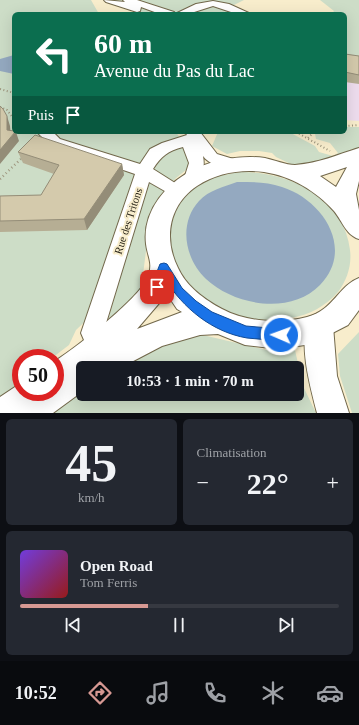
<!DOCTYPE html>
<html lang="fr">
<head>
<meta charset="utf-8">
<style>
	body { margin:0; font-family:"Times New Roman",serif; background:#242831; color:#f1f3f6; height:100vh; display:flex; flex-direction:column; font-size:15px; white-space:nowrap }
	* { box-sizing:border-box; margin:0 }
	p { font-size:13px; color:#9ea1a6 }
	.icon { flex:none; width:22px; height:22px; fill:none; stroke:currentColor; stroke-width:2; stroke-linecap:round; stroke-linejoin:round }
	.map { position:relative; height:413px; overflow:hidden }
	.side { display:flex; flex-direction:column; gap:6px; padding:6px; background:#0d0f14; flex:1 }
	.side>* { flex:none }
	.guide { position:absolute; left:12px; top:12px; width:335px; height:122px; border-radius:6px; box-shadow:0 4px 16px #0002; background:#0b6e4f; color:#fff; overflow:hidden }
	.speed { position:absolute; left:12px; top:349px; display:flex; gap:8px; font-size:20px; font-weight:700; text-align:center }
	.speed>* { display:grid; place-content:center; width:52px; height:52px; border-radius:50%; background:#171b24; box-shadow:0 4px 16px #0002; line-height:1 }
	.speed .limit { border:6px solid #d22; background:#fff; color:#111 }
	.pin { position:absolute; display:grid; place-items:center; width:34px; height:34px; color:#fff; margin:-17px; border-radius:8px; box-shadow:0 2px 6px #0006 }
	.me { position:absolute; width:44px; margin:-22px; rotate:272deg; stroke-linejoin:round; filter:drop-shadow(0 0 3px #0008) }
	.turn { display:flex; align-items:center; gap:14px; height:84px; padding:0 16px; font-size:18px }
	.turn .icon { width:52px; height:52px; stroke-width:2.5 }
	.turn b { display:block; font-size:28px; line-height:34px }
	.then { display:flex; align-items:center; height:38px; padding:0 16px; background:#0003; gap:8px; font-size:15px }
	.big { font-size:30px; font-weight:700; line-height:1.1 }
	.side .card { flex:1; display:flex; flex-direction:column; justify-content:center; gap:6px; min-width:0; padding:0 14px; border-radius:6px; background:#242831 }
	.side .dial { align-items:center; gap:0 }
	.dial b { font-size:52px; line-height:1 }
	.song { display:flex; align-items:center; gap:12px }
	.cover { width:48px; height:48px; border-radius:6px; background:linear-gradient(135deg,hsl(260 70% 55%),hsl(0 70% 35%)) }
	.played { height:4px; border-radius:2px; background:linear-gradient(90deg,#d79993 40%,#363941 40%) }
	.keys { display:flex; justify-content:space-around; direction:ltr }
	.heat { display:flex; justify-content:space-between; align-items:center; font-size:22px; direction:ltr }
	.side .tiles { flex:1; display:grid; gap:6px; grid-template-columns:1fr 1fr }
	.card:last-child { grid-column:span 2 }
	.trip { position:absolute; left:76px; top:361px; width:228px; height:40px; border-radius:6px; background:#171b24; box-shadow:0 4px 16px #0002; font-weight:700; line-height:40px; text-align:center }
	.menu { display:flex; height:64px; justify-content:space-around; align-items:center; background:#090b0e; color:#9ea1a6 }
	.menu .icon { width:28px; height:28px }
	.menu .current { color:#d79993 }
	.menu b { font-size:18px; color:#f1f3f6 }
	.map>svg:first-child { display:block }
	.education { fill:#ede }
	.green { fill:#cdddc7 }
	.water { fill:#94a9c0 }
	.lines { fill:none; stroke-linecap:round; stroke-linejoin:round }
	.minor-casing { stroke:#72684b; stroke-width:2 }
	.major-casing { stroke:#72684b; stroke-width:2 }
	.highway-casing { stroke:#72684b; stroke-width:2 }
	.path-far1 { stroke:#9d957d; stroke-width:2; stroke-dasharray:1 2.5; stroke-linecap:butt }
	.path { stroke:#9d957d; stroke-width:2.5; stroke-dasharray:1 3; stroke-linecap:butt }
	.minor { fill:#fff; fill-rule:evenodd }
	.major { fill:#fff; fill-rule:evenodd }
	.highway { fill:#fff; fill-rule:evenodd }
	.wall { fill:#b6ae94 }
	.shaded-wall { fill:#948d78 }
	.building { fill:#d4caac; stroke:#948d78 }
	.route { fill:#1a73e8; stroke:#114b97 }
	.labels { text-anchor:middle; stroke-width:4; stroke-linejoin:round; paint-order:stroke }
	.street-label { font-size:11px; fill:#2b271b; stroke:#f8edcc }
</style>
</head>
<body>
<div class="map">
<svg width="359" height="413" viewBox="0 0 359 413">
	<rect width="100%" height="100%" fill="#f8edcc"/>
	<path class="education" d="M345,57L359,59V121L345,120Z"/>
	<path class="green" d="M0,0H91L99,14H14V132H176L181,140L191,166L176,178L159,197L146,251L141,290L105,330L116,292L76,330L69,345L52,358H21V382L0,397Z
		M104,0H244L228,8L242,14H144Z
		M320,0H359V59L345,57V14H332L334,11Z
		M345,127H359V150L297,167L276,157L272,153L259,151H240L227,154L212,146L218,132H289L315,146L319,152L333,156L338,153L330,143L316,139L315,134L316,132H345Z
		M240,172C288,171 344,197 350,250C352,265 347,280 338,292C326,306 309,315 291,318C176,339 112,188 240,172Z
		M190,332L271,351L295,350L303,386L316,413H43L83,380V394H297V368H101Z
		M359,332V413H352L340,376L338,354Z"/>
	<path class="water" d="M14,55V74L0,71V59Z
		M237,182C253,182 267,182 282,187C323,200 355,249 320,285C291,315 235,306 206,279C185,259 178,224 199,201C209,190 224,187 237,182Z"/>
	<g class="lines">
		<defs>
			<path id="minor" d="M104,0L125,2L123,0H137L174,12L175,14H160L141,7L140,11L137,12L106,2Z
				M213,1L229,4L251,14H237L213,6L188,14H175L196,4Z
				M37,132H53L60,139L140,164L150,149L162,143L187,135L185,132H200L217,154L240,161L243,165L240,169C230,172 209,165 203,156C205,166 203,174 198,183L192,185L186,183L184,179L189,163L183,147C168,151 161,156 153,169L183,188L185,192L183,196L177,198L149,182L103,333L100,340L92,344L84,340L81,333L135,174L50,145Z"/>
			<path id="major" d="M359,148V181L356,194L359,210V239C346,235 343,222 334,211C316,191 291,176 264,172C241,169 217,173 197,186C169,205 163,238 178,268C186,286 205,300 222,309C246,322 281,324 307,317C334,310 338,286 359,278V310L348,325L311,344L279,349L245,345L218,334L200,335L162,346L120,368H83V391L53,413H0V397L21,383V392H55V361C76,348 138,299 147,279C154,263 148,259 146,244C142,210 168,181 197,168C217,159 243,155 265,158C274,160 286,165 295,165C320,163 336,155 359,148ZM347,167L336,187L320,176ZM167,294L177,309L182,312L137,329Z"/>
			<path id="highway" d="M319,313L329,317L333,326L337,376L349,413H317C310,386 298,343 309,317Z"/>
		</defs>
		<use href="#minor" class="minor-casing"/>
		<use href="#major" class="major-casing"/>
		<use href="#highway" class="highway-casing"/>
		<path class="path-far1" d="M0,89L14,93
			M0,107L7,110L14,119
			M345,126L359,125
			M296,132L330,151
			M308,138L314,132
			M21,158L23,157"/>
		<path class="path" d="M0,179L23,157"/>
		<use href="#minor" class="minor"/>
		<use href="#major" class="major"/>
		<use href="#highway" class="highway"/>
	</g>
	<path class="wall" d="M345,54L359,56V84L345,82Z
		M18,152L122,164L124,175L87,230L0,232V196L41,195L54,174L23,163Z"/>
	<path class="shaded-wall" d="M7,116L10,126L11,137L15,132H16L19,141L0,164V150L7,130Z
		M122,164L124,175L87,230L84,219Z"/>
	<path class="building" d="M345,54L359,56V75L345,72Z
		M0,106L3,109L7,116V130L14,131V132H15L0,150Z
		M35,135L122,164L84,219L0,221V196L41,195L59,165L18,152Z"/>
	<path class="route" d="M164,263L167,264L182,288L196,301L212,312L246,326L281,329L285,331L287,335L285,339L281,341C270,340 258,339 247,338C212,332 183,308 165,279L160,291L157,292L153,291L151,287L160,264Z"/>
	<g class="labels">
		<g class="street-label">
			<text transform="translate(128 221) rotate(-72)" y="4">Rue des Tritons</text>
		</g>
	</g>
</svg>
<div class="speed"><div class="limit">50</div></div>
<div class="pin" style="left:157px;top:287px;background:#d93025"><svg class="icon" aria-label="arrive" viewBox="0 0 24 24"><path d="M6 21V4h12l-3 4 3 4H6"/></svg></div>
<svg class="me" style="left:281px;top:335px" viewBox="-20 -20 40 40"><circle r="17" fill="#1a73e8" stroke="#fff" stroke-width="3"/><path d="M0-11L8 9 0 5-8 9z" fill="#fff"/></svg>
<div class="trip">10:53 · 1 min · 70 m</div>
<div class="guide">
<div class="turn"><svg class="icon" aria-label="left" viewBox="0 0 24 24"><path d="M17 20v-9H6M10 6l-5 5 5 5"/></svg><div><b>60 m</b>Avenue du Pas du Lac</div></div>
<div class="then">Puis<svg class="icon" aria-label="arrive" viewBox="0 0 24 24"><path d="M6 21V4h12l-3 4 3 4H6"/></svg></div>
</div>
</div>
<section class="side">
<div class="tiles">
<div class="card dial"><b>45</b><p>km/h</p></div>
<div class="card"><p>Climatisation</p>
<div class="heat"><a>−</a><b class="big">22°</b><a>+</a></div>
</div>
<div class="card">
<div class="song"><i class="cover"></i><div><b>Open Road</b><p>Tom Ferris</p></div></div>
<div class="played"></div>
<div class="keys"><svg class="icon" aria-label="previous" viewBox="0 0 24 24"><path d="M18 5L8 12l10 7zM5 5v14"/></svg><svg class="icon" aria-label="pause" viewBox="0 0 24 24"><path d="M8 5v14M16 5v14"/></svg><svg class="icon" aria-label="next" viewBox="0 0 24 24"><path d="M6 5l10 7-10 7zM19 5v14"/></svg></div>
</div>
</div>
</section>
<nav class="menu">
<b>10:52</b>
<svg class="icon current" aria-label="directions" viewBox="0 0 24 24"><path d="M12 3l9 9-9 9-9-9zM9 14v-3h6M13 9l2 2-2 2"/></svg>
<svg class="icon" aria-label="music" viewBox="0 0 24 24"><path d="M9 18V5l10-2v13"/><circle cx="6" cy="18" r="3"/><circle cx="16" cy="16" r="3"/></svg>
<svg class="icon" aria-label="phone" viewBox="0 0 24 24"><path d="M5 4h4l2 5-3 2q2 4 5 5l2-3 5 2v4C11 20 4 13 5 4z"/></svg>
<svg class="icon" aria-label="climate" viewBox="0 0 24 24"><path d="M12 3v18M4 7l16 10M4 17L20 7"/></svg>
<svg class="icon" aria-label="car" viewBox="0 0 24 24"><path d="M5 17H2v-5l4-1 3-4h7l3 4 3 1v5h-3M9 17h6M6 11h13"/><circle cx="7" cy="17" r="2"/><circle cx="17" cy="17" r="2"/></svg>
</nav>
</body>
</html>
